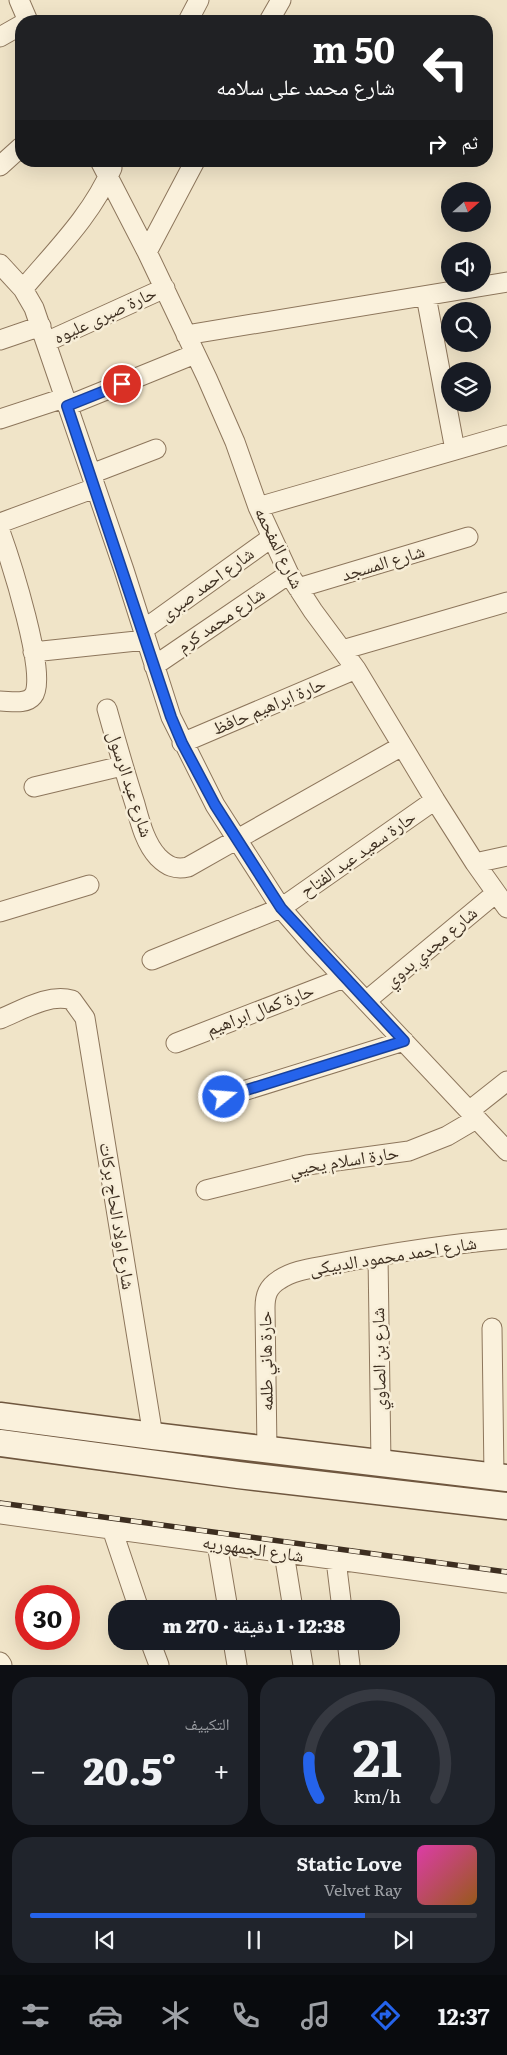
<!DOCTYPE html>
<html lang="ar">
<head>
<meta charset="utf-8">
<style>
	body { margin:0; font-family:Literata,"Noto Naskh Arabic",serif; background:#20242c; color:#f1f3f6; direction:rtl; height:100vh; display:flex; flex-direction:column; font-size:19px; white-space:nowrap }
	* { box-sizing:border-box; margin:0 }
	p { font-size:16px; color:#9ea1a6 }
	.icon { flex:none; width:28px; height:28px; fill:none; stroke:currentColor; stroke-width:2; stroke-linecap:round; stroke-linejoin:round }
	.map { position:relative; height:1665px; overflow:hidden; direction:ltr }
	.panel { display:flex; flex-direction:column; gap:12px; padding:12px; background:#0d0f14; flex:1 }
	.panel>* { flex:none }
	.banner { position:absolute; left:15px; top:15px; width:478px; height:152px; border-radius:20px; box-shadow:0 5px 20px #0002; direction:rtl; background:#202124; color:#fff; overflow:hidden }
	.needle { width:32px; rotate:69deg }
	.fabs { position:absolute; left:441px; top:182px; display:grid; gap:10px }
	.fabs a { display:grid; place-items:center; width:50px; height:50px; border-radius:50%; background:#171b24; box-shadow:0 5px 20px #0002; font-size:25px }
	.speed { position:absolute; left:15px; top:1585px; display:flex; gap:10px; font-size:25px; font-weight:700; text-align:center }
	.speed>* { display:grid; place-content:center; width:65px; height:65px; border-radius:50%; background:#171b24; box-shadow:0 5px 20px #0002; line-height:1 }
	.speed .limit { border:8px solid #d22; background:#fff; color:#111 }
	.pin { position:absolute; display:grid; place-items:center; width:42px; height:42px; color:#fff; margin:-21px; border:2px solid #fff; border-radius:50%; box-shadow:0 1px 5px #0007 }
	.me { position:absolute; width:55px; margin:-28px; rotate:73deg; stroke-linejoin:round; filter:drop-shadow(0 0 4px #0008) }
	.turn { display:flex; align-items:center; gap:18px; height:105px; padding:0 15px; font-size:22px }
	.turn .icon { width:65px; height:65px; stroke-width:2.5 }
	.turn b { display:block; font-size:35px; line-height:42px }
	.then { display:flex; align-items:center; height:48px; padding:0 15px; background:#0003; gap:10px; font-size:19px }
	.big { font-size:38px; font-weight:800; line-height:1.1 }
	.panel .tile { flex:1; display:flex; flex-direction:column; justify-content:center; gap:8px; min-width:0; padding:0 18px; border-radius:20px; background:#20242c }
	.panel .dial { align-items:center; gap:0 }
	.dial svg { height:130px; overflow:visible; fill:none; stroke:#363941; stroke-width:7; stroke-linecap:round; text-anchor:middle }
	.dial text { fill:#f1f3f6; stroke:none }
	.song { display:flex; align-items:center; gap:15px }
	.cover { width:60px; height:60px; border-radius:8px; background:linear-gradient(135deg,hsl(320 70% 55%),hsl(30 70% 35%)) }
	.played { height:5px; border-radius:2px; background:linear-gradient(90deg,#2563eb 75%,#363941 75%) }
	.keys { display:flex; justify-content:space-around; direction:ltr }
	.heat { display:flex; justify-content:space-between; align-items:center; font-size:28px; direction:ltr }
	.panel .tiles { flex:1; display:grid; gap:12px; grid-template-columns:1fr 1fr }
	.tile:last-child { grid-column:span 2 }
	.trip { position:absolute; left:108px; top:1600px; width:292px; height:50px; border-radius:20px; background:#171b24; box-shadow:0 5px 20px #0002; font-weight:800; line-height:50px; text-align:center; direction:rtl }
	.menu { display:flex; height:80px; justify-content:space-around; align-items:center; background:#090b0e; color:#9ea1a6 }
	.menu .icon { width:35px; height:35px }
	.menu .on { color:#2563eb }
	.menu b { font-size:22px; color:#f1f3f6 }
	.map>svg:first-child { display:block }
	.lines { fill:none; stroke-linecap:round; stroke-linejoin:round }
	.street-casing { stroke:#8d765c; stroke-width:21 }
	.secondary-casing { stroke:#6f573f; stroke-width:29 }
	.street { stroke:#faf1dc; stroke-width:19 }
	.secondary { stroke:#faf1dc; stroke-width:26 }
	.rail-casing { stroke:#3d2e20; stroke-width:5.5 }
	.rail { stroke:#f7eed8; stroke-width:4; stroke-dasharray:11; stroke-linecap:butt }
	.route-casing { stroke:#184099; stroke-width:12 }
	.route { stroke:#2563eb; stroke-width:9 }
	.labels { text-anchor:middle; stroke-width:5; stroke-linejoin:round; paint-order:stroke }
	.street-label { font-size:18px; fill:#3d2e20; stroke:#f7eed8 }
</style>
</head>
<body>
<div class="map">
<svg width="507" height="1665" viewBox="0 0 507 1665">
	<rect width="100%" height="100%" fill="#f0e4c8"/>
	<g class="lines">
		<defs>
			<path id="street" d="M19,0L28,21
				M188,21L199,0
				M269,21L281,0
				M0,37L21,25
				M100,161L147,252L207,378L235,442L258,507L289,574L313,611L356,669L435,800L475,863L507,908
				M0,166L21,147
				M147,252L195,161
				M0,264L23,289L34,308L124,570L171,717L215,805L281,908L314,946L507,1151
				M23,289C55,251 92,215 112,168
				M426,296L455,450
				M186,335L507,282
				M0,340L41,326
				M46,342L165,288
				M67,406L195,354
				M0,419L64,398
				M91,474L156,449
				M258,507L507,435
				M0,523L95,488
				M0,531C9,556 49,678 33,696C26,705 10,701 0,701
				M298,588L468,537
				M143,630L271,538
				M342,650L507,602
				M33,652L146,640
				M154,666L289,574
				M107,709C116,741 125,773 135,804C140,822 145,843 158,857C167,866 175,870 188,867L402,746
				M182,743L356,669
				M34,787L122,766
				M475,863L507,856
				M0,912L89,885
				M152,960L281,908L435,800
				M366,1001L496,893
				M0,1019C22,1010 49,993 72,1000L85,1018L153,1436
				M176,1043L344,978
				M224,1097L404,1041
				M469,1111L507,1081
				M206,1190L307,1165L409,1151L447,1136L476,1119
				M378,1256L381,1463
				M492,1328L494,1476
				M267,1450L265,1308C265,1295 268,1287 279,1280C295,1269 316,1268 334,1264C391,1253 449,1244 507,1239
				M0,1514L507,1583
				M112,1529L139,1609
				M217,1544L228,1609
				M284,1553L293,1609
				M336,1560L342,1609
				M150,1641L159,1665
				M233,1641L237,1665
				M299,1641L303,1665
				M347,1641L350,1665
				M0,1662L2,1665"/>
			<path id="secondary" d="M0,1416L153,1436L507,1478
				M0,1443L238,1475L507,1506"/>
		</defs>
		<use href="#street" class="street-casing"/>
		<use href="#secondary" class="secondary-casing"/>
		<use href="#street" class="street"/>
		<use href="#secondary" class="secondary"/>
		<defs>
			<path id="rail" d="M0,1503L507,1572"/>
		</defs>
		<use href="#rail" class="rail-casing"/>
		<use href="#rail" class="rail"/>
	</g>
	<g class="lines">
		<defs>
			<path id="route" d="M122,384L67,406L171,717L182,743L215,805L281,908L404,1041L224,1097"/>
		</defs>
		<use href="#route" class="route-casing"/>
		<use href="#route" class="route"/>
	</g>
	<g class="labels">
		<g class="street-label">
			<text transform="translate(105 315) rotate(-25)" y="6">حارة صبرى عليوه</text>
			<text transform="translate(279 548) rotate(64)" y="6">شارع المفحمه</text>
			<text transform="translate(383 563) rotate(-17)" y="6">شارع المسجد</text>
			<text transform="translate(207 584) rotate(-36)" y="6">شارع احمد صبرى</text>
			<text transform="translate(221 620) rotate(-34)" y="6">شارع محمد كرم</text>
			<text transform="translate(269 706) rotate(-23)" y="6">حارة ابراهيم حافظ</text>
			<text transform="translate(130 784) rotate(72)" y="6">شارع عبد الرسول</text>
			<text transform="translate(358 854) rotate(-35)" y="6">حارة سعيد عبد الفتاح</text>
			<text transform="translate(431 947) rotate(-40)" y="6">شارع مجدي بدوي</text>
			<text transform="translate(260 1010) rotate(-21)" y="6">حارة كمال ابراهيم</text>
			<text transform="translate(344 1161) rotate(-9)" y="6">حارة اسلام يحيي</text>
			<text transform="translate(117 1216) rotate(81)" y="6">شارع اولاد الحاج بركات</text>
			<text transform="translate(393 1256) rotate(-9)" y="6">شارع احمد محمود الدبيكى</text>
			<text transform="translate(379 1359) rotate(-91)" y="6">شارع بن الصاوي</text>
			<text transform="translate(266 1361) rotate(-91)" y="6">حارة هاني طلمه</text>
			<text transform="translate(253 1549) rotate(8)" y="6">شارع الجمهوريه</text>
		</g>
	</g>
</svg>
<div class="fabs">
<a><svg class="needle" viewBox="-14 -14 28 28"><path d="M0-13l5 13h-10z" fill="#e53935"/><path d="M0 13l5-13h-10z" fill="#9ea1a6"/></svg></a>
<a><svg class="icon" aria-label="sound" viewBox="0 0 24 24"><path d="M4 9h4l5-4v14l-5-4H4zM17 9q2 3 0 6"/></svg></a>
<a><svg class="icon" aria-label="search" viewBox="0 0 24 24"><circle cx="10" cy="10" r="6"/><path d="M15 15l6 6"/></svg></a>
<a><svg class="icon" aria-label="layers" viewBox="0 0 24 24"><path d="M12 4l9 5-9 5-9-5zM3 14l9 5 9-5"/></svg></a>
</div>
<div class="speed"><div class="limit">30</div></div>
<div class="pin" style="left:122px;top:384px;background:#d93025"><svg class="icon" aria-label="arrive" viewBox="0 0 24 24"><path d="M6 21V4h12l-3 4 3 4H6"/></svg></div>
<svg class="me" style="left:224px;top:1097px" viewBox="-20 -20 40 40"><circle r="17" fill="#2563eb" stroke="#fff" stroke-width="3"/><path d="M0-11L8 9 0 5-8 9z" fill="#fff"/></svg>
<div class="trip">12:38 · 1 دقيقة · 270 m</div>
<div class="banner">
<div class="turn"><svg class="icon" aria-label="left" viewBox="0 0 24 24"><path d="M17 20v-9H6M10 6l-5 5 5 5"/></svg><div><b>50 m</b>شارع محمد على سلامه</div></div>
<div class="then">ثم<svg class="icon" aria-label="right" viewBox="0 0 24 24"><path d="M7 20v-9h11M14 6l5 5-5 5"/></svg></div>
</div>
</div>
<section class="panel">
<div class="tiles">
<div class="tile dial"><svg viewBox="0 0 100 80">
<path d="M14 69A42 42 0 1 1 86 69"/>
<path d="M14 69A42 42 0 0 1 8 44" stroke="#2563eb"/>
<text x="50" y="56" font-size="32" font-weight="700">21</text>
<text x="50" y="72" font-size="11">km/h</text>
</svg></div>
<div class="tile"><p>التكييف</p>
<div class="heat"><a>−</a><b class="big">20.5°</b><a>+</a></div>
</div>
<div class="tile">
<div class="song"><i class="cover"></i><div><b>Static Love</b><p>Velvet Ray</p></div></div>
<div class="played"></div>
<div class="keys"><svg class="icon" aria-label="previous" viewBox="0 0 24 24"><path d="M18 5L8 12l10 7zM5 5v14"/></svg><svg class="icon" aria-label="pause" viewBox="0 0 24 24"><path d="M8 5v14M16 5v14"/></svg><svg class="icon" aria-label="next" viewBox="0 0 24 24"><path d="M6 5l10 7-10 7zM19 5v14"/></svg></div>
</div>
</div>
</section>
<nav class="menu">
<b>12:37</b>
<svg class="icon on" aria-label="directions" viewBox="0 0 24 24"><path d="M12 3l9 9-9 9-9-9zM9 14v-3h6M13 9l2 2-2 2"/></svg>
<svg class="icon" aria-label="music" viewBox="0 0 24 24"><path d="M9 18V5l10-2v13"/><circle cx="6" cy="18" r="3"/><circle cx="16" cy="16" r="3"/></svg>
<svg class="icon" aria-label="phone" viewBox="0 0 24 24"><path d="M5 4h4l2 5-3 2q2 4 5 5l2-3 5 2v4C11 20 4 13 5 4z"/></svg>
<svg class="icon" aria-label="climate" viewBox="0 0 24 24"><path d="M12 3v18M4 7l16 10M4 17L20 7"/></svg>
<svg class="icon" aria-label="car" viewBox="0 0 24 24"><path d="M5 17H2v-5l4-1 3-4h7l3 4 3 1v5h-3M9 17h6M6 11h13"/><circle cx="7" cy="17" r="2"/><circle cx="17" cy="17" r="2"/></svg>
<svg class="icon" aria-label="filters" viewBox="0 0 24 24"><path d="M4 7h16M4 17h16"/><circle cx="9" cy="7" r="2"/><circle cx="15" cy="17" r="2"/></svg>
</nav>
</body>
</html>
